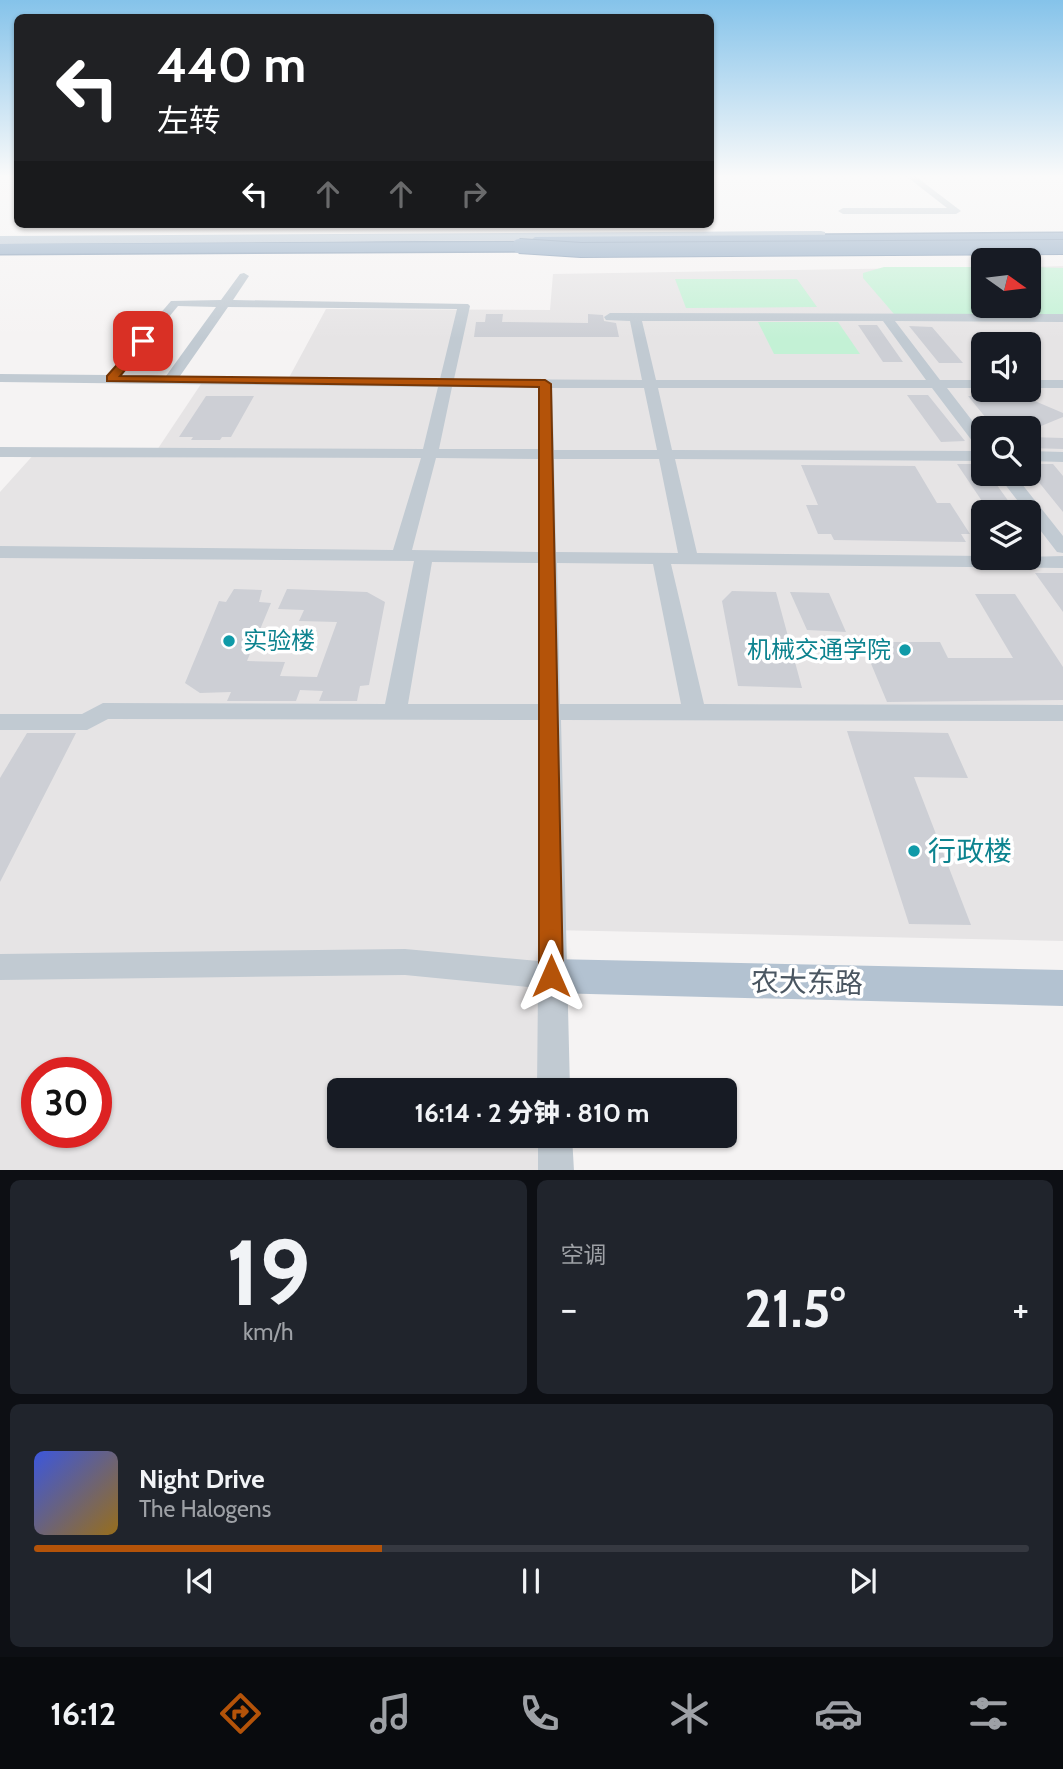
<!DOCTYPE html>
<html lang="zh">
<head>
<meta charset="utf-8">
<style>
	body { margin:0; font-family:Cabin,"Noto Sans SC",sans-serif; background:#20242c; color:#f1f3f6; height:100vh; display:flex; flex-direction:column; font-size:26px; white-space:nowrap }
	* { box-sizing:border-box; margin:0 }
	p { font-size:23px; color:#9ea1a6 }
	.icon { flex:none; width:38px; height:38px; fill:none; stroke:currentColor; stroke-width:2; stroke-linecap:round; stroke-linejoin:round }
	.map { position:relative; height:1170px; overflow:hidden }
	.side { display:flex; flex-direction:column; gap:10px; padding:10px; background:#0d0f14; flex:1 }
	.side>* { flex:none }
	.guide { position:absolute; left:14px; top:14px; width:700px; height:214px; border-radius:10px; box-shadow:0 2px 5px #0004; background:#202124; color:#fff; overflow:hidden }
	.needle { width:46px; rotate:104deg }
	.controls { position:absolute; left:971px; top:248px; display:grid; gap:14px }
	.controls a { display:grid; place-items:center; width:70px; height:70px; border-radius:10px; background:#171b24; box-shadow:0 2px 5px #0004; font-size:35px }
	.speed { position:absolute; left:21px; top:1057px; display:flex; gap:14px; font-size:35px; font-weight:700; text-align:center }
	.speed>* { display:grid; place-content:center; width:91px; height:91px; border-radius:50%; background:#171b24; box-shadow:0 2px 5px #0004; line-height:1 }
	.speed .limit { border:10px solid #d22; background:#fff; color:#111 }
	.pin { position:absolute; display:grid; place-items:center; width:60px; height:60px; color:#fff; margin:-30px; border-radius:14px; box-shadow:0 4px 10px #0006 }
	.me { position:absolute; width:77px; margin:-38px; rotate:0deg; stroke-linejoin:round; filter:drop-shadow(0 0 5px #0008) }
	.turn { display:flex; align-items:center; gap:24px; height:147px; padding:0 28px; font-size:32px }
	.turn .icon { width:91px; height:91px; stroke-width:2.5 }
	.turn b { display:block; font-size:49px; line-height:60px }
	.lanes { display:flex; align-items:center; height:66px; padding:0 28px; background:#0003; justify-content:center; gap:35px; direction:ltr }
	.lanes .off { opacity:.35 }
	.big { font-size:52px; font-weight:800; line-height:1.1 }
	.side .card { flex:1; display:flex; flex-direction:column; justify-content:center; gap:10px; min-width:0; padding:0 24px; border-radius:10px; background:#20242c }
	.side .dial { align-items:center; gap:0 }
	.dial b { font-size:91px; line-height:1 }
	.song { display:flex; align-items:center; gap:21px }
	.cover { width:84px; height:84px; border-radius:10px; background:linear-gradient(135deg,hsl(230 70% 55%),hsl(40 70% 35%)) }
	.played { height:7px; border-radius:4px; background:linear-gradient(90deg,#b45309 35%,#363941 35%) }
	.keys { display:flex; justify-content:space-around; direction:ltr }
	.heat { display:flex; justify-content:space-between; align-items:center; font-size:38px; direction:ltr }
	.side .tiles { flex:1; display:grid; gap:10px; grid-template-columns:1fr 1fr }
	.card:last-child { grid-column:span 2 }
	.trip { position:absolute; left:327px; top:1078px; width:410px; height:70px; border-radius:10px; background:#171b24; box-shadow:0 2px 5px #0004; font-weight:800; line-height:70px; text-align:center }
	.tabs { display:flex; height:112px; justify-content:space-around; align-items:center; background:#090b0e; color:#9ea1a6 }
	.tabs .icon { width:49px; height:49px }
	.tabs .on { color:#b45309 }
	.tabs b { font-size:32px; color:#f1f3f6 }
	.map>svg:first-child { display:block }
	.education { fill:#e6e4e5; fill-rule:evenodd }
	.green { fill:#c3f1d5 }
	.building { fill:#cdcfd5 }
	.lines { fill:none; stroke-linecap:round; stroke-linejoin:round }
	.highway-casing { stroke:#7690ad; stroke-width:3 }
	.minor { fill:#c1cad2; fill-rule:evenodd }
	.major { fill:#b3c2d1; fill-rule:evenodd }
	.highway { fill:#8ba5c1; fill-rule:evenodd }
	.highway-bridge-casing { stroke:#7690ad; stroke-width:16; stroke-linecap:butt }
	.highway-bridge { stroke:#8ba5c1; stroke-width:14 }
	.route { fill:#b45309; stroke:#753606; stroke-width:2 }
	.culture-dot { fill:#0f9aa8; stroke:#fff; stroke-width:2.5 }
	.labels { text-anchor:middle; stroke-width:7; stroke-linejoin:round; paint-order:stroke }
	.culture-label { font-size:24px; fill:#0d838f; stroke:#fff; text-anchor:start }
	.near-culture-label { font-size:28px; fill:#0d838f; stroke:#fff; text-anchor:start }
	.near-street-label { font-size:28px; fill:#4a5661; stroke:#fff }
</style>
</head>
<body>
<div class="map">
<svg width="1063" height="1171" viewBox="0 0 1063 1171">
	<rect width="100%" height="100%" fill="#f5f3f3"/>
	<path class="education" d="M1063,266V941L551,930L554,1090H340V1136H556V1170L0,1171V492L36,452L155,453L201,384L285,385L326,309L550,310L553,274L983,267L984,306H1029V267ZM984,345H1029V390H984ZM984,429H1029V474H984ZM984,513H1029V558H984ZM37,1073H96V1132H37Z"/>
	<path class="green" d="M884,267H983L984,306H1029V267L1063,268V314H894L863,278V273Z
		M675,279H797L817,307L686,308Z
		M758,322H838L860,354H774Z"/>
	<path class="building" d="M486,314H503L502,322L588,323V314L603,315L604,321L616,323L619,337H474L476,322H485Z
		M858,325H877L903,362H883Z
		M909,326L932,327L963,363H939Z
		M907,395H928L965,441L941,442Z
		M206,396H254L231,437H222L220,440H191L193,437H179Z
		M968,396H995L1001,402L1010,397L1023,396L1063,413V417L1029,431V429H995Z
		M1029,437L1063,438V449L1029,448Z
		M957,464H984V474H989L1017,513H990Z
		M1029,464H1053L1063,476V512L1029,470Z
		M801,465L915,466L937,503H950L970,534H961L966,542L834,540L831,534H818L806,505H818Z
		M1035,573H1063V612Z
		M234,589L262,590L259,602L271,603L247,661L285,662L280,676L317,677L337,622L299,621L304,610L278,609L287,589L367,592L385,602L369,685L360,686L357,701H319L323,691L300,690L296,701H227L231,692L200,693L185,683L219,601L226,602Z
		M732,591L776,592L802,688L738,686L722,601Z
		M790,592L829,593L846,632L807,630Z
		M975,594H1015L1063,667V700L887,702L862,642H940L948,658H1013Z
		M847,731L948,733L968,778L914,777L971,925L909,924Z
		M27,733H76L0,882V778Z"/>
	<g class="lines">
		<defs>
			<path id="highway" d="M1063,233V243L560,246L553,251L0,254V244L528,242L535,237Z"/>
		</defs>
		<use href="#highway" class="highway-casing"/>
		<path class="minor" d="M906,176H915L961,211L956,214H843L838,211L843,208H947Z
			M244,273L249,276L233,300L468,304L470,306L454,379L642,380L630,321L606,320L604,317L610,313L1063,314V322L895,321L940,380H984V388H947L984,436V461L675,459L697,553L984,556V558L1063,556V568L671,564L704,704L1063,705V721L561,720L570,1090H537L538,988L405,975L0,980V954L405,949L538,961V720L108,719L87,730H0V714H82L103,703L385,704L414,561L0,558V546L393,550L421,458L0,457V447L423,449L438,387L0,382V374L107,375L171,301L221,300L240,274ZM178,306L216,307L166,376L121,375ZM228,307L457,309L440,379L180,376ZM642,321H883L926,380H656ZM452,387L538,388V449H439ZM552,388H644L657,450H554ZM658,388H932L979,450L983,451L672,450ZM436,458L538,459V552L412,550ZM554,459H659L678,553L556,552ZM432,562L538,563V704H408ZM557,563L653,564L681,704H560Z
			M1029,380H1063V388H1029Z
			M1029,451L1063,452V462L1029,461Z
			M997,474H1014L1063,536V553L1057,552Z
			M538,1136H572L574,1171H538Z"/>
		<path class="major" d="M821,231L825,232V238L0,244V236Z
			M551,959L1063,970V1006L551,993L538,988L532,976L538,964Z"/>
		<use href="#highway" class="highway"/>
		<defs>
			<path id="highway-bridge" d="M519,246L581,250L1063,247"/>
		</defs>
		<use href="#highway-bridge" class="highway-bridge-casing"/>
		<use href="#highway-bridge" class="highway-bridge"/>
	</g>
	<linearGradient id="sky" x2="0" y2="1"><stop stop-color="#85c3ea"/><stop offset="0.52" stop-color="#fafafa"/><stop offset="1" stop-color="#fafafa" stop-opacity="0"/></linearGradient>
	<rect width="1063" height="339" fill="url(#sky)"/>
	<path class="route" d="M140,339L149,341L120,376L545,380L551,384L563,976L560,984L551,987L542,984L539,976V387L107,381V376Z"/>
	<g class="culture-dot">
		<circle cx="229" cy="641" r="7"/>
		<circle cx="905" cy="650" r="7"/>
		<circle cx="914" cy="851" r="7"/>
	</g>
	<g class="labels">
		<g class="culture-label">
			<text x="243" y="649">实验楼</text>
			<text x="891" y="658" text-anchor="end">机械交通学院</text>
		</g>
		<g class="near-culture-label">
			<text x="928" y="861">行政楼</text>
		</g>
		<g class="near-street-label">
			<text transform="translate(807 982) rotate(1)" y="10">农大东路</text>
		</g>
	</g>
</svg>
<div class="controls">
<a><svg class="needle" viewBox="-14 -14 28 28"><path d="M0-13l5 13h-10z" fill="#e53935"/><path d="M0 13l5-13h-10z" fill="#9ea1a6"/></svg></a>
<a><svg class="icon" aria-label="sound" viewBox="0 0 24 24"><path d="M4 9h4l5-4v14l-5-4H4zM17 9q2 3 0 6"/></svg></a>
<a><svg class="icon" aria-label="search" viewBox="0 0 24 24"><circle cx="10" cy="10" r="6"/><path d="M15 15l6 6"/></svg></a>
<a><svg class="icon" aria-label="layers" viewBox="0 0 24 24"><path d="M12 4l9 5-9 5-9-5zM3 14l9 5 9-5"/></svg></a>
</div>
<div class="speed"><div class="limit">30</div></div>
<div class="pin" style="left:143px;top:341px;background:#d93025"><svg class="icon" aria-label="arrive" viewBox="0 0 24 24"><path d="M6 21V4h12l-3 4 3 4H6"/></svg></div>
<svg class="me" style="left:551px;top:976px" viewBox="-20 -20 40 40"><path d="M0-17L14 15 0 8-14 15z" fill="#b45309" stroke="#fff" stroke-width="4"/></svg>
<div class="trip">16:14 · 2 分钟 · 810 m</div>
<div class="guide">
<div class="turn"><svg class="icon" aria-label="left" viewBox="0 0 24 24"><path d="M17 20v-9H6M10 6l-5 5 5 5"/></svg><div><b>440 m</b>左转</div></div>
<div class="lanes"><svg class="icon" aria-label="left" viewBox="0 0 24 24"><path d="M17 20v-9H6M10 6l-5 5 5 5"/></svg><svg class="icon off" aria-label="ahead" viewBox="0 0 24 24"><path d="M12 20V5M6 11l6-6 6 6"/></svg><svg class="icon off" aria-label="ahead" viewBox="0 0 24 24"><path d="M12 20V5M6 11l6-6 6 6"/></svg><svg class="icon off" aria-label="right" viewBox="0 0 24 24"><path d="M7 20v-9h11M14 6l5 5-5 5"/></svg></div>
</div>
</div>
<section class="side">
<div class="tiles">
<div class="card dial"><b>19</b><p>km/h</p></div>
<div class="card"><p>空调</p>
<div class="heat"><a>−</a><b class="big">21.5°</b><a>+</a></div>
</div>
<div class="card">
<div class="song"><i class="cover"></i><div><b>Night Drive</b><p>The Halogens</p></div></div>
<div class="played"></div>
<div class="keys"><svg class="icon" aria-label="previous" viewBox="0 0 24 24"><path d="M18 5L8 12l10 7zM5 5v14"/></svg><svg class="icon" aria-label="pause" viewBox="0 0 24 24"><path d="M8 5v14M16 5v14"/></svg><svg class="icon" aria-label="next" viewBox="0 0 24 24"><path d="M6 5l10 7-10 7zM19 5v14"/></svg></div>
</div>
</div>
</section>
<nav class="tabs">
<b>16:12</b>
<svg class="icon on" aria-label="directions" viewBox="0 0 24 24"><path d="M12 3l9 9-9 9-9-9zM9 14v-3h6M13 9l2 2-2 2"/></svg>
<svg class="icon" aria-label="music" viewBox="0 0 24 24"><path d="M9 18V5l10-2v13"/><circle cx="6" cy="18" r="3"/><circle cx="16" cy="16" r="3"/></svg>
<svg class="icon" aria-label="phone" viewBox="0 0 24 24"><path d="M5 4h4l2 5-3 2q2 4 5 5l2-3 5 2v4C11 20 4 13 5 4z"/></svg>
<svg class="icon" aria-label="climate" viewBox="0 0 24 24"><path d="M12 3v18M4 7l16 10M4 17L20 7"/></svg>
<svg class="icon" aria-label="car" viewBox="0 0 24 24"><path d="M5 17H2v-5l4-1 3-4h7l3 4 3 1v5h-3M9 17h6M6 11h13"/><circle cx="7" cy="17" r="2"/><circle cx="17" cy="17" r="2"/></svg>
<svg class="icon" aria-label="filters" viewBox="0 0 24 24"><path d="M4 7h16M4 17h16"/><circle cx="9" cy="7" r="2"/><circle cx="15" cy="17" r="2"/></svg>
</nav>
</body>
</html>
